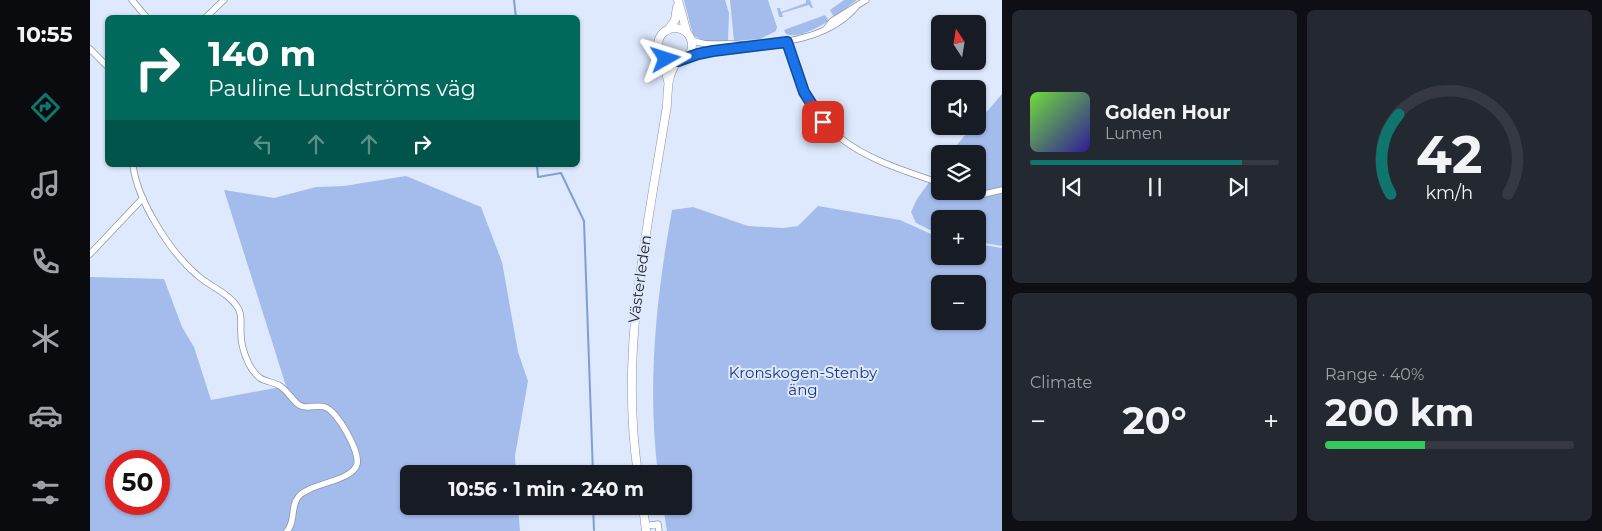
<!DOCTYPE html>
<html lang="en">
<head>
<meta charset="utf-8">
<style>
	body { margin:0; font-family:Montserrat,sans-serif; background:#242831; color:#f1f3f6; height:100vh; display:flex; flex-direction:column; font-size:19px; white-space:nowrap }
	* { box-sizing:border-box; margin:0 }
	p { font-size:16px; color:#9ea1a6 }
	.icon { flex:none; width:28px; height:28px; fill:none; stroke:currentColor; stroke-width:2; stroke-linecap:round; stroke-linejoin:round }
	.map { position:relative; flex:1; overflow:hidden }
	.sheet { display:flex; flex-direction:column; gap:10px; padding:10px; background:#0d0f14; width:600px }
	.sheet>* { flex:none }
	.guide { position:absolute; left:15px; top:15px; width:475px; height:152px; border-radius:8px; box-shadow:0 1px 4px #0004; background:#00695c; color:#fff; overflow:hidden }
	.needle { width:32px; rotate:348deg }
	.controls { position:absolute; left:841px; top:15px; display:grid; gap:10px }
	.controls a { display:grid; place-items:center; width:55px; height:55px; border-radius:8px; background:#171b24; box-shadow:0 1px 4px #0004; font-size:25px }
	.speed { position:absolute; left:15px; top:450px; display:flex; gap:10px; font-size:25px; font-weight:700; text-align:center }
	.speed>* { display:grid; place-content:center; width:65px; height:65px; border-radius:50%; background:#171b24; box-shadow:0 1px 4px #0004; line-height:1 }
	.speed .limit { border:8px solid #d22; background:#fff; color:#111 }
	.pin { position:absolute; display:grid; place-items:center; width:42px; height:42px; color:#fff; margin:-21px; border-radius:10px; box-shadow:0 2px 8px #0006 }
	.me { position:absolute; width:55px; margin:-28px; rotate:84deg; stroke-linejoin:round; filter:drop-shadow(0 0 4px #0008) }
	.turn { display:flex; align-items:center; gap:18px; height:105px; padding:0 20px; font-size:22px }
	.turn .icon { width:65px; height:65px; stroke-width:2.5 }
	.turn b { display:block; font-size:35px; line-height:42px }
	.lanes { display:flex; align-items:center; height:48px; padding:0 20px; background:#0003; justify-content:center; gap:25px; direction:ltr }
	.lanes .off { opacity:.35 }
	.big { font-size:38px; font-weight:700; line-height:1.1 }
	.sheet .widget { flex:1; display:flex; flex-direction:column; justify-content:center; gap:8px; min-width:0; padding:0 18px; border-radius:8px; background:#242831 }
	.sheet .dial { align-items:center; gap:0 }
	.dial svg { height:130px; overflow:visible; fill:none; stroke:#363941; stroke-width:7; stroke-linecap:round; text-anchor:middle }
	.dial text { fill:#f1f3f6; stroke:none }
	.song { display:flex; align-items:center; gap:15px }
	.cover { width:60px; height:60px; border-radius:8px; background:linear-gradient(135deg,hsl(100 70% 55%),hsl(250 70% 35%)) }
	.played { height:5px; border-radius:2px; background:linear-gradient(90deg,#0f766e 85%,#363941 85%) }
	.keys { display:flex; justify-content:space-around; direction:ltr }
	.heat { display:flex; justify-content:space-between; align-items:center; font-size:28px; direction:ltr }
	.charge { height:8px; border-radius:4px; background:linear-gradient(90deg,#34c759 40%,#363941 0) }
	.sheet .tiles { flex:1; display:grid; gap:10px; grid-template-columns:repeat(2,1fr) }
	.trip { position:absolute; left:310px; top:465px; width:292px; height:50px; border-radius:8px; background:#171b24; box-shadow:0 1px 4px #0004; font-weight:700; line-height:50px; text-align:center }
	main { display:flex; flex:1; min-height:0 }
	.tabs { display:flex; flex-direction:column; width:90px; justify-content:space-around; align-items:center; background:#090b0e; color:#9ea1a6 }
	.tabs .icon { width:35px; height:35px }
	.tabs .selected { color:#0f766e }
	.tabs b { font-size:22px; color:#f1f3f6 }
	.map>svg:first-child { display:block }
	.green { fill:#a4bcec; fill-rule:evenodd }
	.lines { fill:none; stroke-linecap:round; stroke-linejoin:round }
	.stream { stroke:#809dd7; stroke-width:2 }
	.minor-casing { stroke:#8b95a8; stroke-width:7 }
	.secondary-casing { stroke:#8b95a8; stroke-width:9 }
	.minor { stroke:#fff; stroke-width:5.5 }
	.secondary { stroke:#fff; stroke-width:8 }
	.route-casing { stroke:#114b97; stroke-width:12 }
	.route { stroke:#1a73e8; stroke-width:9 }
	.labels { text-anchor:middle; stroke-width:4; stroke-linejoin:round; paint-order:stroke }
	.street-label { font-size:15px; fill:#22262d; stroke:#dee9fe }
	.park-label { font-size:15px; fill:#1b387d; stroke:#dee9fe }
</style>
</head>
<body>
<main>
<nav class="tabs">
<b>10:55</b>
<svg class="icon selected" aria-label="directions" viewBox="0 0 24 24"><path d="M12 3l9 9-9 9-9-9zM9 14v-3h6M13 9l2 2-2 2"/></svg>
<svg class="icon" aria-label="music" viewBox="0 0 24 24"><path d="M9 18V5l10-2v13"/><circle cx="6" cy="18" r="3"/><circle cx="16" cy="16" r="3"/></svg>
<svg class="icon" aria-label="phone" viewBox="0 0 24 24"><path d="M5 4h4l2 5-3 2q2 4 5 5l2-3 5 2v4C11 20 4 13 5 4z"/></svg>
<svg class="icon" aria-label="climate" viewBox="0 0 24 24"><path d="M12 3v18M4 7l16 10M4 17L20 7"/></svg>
<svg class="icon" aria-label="car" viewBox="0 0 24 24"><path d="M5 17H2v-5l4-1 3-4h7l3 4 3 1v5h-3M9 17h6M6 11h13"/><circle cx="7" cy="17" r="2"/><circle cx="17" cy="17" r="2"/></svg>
<svg class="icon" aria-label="filters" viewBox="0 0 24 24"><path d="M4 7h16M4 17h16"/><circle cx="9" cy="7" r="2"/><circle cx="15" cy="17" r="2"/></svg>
</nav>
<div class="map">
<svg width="912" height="531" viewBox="0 0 912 531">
	<rect width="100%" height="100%" fill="#dee9fe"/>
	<path class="green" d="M594,0H635L639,13L638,41H613L603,35Z
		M640,0H678L687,27L686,31L670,39L644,41Z
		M716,0H720L723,8H721L719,5L692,13L693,17H689L687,8H690L691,12L716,3Z
		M754,0H767L744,17L740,10Z
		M735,15L739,21C728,27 709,39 696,34L694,30Z
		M912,94V246L888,242V219H850V235L826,223L821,212L827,199L850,167V191H888V154H859L883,126H888V122Z
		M316,176L391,207L412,262L428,352L438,381L425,456L426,474H319V506H428L430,531H0V277L74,279L92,327L104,347L121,400L196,386L134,190L184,198L226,187L254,186ZM26,461H69V504H26Z
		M728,206L810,220L850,238V256H888V244L912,248V531H577L573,506H594V474H568C557,385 566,298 582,210L603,207L658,226L693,228L708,226ZM850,284H888V321H850Z"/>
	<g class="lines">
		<path class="stream" d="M424,0L426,18
			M447,165L448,177L471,173L494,221L503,474
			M503,506L504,530"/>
		<defs>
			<path id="minor" d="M42,0L57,18
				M115,18L134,0
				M736,29L742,21L776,0
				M600,39C618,49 638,40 657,46
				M697,42C719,137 765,155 850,183
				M0,49L18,67
				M595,58C613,51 630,53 649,49C689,42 737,41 766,7
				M43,165C47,200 80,252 107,275C119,286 139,293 148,308C153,316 150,325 151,334C151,347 158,369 170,378C176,382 184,382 190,386C198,391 202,400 209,405C217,410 226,404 235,407C247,411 270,451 267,464C262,482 222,482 209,496C200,506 206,521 197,531
				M875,191L894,194L912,190
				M0,254L53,198
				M555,526L568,524L569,531"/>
			<path id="secondary" d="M588,0L597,33
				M568 45a17 17 0 1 1 34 0a17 17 0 1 1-34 0Z
				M578,30L585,20L587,7
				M572,56L578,81
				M548,474C529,349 558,228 577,105C578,89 577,74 588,61
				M553,506L556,531"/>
		</defs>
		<use href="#minor" class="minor-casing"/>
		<use href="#secondary" class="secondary-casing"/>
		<use href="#minor" class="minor"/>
		<use href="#secondary" class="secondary"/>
	</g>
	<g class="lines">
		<defs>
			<path id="route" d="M576,59L588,61L608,54L623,51L697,42L714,92L733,122"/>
		</defs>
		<use href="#route" class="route-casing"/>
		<use href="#route" class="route"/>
	</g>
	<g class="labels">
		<g class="street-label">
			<text transform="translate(550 279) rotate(-82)" y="5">Västerleden</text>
		</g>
		<g class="park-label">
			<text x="713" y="378">Kronskogen-Stenby<tspan x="713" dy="17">äng</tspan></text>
		</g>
	</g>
</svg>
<div class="controls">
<a><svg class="needle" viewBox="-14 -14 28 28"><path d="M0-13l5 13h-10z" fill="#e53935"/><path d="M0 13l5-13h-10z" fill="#9ea1a6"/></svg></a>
<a><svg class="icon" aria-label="sound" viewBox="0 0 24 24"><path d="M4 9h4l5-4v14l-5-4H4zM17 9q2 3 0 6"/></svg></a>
<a><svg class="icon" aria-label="layers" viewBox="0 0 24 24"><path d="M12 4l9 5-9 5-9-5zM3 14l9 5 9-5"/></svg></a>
<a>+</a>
<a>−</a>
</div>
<div class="speed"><div class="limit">50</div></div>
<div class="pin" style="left:733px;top:122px;background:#d93025"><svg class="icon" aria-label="arrive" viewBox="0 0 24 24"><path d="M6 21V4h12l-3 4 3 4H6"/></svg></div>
<svg class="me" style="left:576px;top:59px" viewBox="-20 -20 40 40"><path d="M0-17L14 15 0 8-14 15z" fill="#1a73e8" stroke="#fff" stroke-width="4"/></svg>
<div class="trip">10:56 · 1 min · 240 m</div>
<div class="guide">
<div class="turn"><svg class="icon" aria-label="right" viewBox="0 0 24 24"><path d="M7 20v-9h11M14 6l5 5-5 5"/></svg><div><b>140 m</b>Pauline Lundströms väg</div></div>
<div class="lanes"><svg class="icon off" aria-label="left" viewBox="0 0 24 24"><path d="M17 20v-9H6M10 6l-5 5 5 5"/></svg><svg class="icon off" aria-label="ahead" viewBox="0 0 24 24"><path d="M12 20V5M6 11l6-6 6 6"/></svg><svg class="icon off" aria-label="ahead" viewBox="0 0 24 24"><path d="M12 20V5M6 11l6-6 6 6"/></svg><svg class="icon" aria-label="right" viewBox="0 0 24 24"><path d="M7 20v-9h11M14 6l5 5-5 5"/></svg></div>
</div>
</div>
<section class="sheet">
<div class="tiles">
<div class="widget">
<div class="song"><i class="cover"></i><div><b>Golden Hour</b><p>Lumen</p></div></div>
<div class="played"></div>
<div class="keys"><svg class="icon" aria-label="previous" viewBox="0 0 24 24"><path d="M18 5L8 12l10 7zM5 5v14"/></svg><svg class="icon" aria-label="pause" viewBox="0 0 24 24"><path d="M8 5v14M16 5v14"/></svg><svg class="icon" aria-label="next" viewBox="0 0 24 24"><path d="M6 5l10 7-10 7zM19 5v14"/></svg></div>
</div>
<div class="widget dial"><svg viewBox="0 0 100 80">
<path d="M14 69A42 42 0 1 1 86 69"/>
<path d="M14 69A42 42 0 0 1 19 20" stroke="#0f766e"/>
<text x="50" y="56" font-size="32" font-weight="700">42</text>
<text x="50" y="72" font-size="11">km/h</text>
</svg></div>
<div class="widget"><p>Climate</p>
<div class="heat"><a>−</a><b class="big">20°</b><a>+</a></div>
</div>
<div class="widget"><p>Range · 40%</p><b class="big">200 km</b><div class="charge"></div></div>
</div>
</section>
</main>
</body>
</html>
